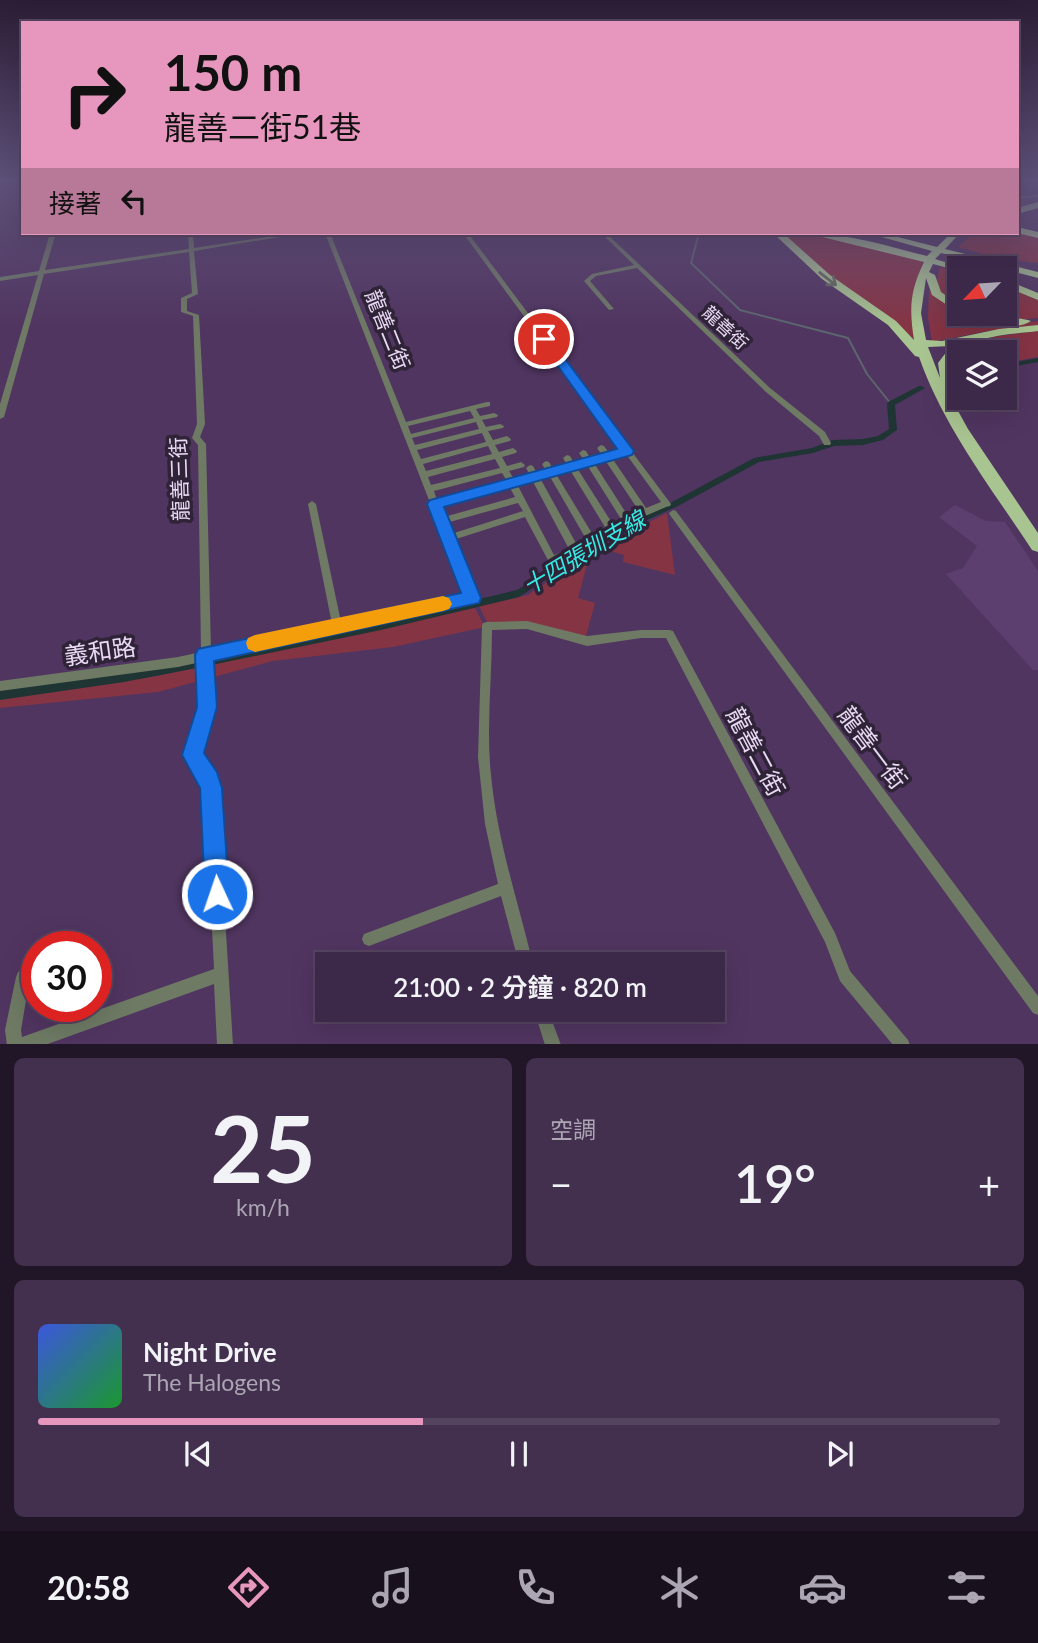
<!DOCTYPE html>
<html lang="zh-TW">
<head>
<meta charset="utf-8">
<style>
	body { margin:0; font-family:Lato,"Noto Sans TC",sans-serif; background:#43304f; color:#f1f3f6; height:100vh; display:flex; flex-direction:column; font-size:26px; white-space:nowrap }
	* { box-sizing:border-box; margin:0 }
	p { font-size:23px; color:#aca6b4 }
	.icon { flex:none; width:38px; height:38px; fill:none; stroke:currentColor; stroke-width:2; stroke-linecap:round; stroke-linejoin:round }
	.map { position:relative; height:1044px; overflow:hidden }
	.panel { display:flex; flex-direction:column; gap:14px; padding:14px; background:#211628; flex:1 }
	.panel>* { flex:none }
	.guide { position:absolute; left:21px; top:21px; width:998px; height:214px; border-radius:0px; box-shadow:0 7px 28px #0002,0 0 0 2px #554460; background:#e797bd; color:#111; overflow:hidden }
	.needle { width:46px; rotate:245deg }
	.buttons { position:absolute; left:947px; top:256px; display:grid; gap:14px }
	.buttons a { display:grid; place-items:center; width:70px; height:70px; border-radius:0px; background:#3c2848; box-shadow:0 7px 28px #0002,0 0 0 2px #554460; font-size:35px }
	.speed { position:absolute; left:21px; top:931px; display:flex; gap:14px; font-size:35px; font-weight:700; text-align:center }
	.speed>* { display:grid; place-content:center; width:91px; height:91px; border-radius:50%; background:#3c2848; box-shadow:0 7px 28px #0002,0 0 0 2px #554460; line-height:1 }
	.speed .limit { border:10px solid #d22; background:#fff; color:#111 }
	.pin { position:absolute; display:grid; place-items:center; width:60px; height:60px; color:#fff; margin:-30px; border:4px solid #fff; border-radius:50%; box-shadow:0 2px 7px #0007 }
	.me { position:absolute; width:77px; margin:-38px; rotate:357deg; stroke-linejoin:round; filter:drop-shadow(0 0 5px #0008) }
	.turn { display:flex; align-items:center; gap:24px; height:147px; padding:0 28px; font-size:32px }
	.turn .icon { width:91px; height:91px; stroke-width:2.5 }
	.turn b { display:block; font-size:49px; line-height:60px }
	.then { display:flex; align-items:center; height:66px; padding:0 28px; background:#0003; gap:14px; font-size:26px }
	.big { font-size:52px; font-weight:600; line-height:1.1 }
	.panel .tile { flex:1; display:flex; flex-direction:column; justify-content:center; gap:10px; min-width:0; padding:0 24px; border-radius:10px; background:#43304f }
	.panel .dial { align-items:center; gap:0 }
	.dial b { font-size:91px; line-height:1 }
	.song { display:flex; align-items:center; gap:21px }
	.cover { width:84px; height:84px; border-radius:10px; background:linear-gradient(135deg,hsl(230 70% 55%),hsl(130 70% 35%)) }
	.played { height:7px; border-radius:4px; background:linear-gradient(90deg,#e797bd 40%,#554460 40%) }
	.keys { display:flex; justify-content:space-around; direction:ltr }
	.heat { display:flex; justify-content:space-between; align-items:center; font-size:38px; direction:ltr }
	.panel .tiles { flex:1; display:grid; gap:14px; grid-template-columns:1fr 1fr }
	.tile:last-child { grid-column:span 2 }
	.trip { position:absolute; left:315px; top:952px; width:410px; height:70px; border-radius:0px; background:#3c2848; box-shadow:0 7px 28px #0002,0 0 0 2px #554460; font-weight:600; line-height:70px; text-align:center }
	.tab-bar { display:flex; height:112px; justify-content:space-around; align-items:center; background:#18101d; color:#aca6b4 }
	.tab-bar .icon { width:49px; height:49px }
	.tab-bar .active { color:#e797bd }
	.tab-bar b { font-size:32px; color:#f1f3f6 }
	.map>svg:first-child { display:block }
	.built { fill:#5c3e6f }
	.green { fill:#853444 }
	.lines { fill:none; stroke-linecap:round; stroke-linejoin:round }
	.stream { stroke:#5c666e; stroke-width:2 }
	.canal { fill:#1f3534; fill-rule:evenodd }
	.street { fill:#6e7a64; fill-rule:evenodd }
	.highway { fill:#a8c490; fill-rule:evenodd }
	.oneway { stroke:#656b5f }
	.route { fill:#1a73e8; stroke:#114b97; stroke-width:2 }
	.slow { fill:#f59e0b }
	.labels { text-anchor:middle; stroke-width:7; stroke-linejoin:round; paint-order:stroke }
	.far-street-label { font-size:18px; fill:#e9d9f4; stroke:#2f2337 }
	.street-label { font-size:21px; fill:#e9d9f4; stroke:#2f2337 }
	.water-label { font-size:23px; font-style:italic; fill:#35ece5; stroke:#2f2337 }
	.near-street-label { font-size:24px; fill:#e9d9f4; stroke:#2f2337 }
</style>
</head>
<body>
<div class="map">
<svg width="1038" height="1045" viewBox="0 0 1038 1045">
	<rect width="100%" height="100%" fill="#503560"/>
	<path class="built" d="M955,505L986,521L1005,522L1038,571V670H1033L946,574L963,568L977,546L939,517Z"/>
	<path class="green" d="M1017,231L1038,237V263L998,258L958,247C985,220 994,241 1017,231Z
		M781,233C830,233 877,249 924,262C911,290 910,311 916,341L876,307L824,273Z
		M940,267L959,272V308L935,288Z
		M1005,284L1038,298V318L1010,321L972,313H1004Z
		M929,290L959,310V313L1023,323L1038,321V325L993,330L932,342L928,317Z
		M1038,331V357L1005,363L1004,352H959V369L948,370C949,336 1012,335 1038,331Z
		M667,513L675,575L623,562L624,555L610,551L618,547L613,540Z
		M581,559L587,565L578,598L595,603L586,636L527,622L488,624L479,606L528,595Z
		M475,608L485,627L393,647L273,661L158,692L0,708V699L157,676Z"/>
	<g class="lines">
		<path class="stream" d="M699,233L691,263L740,310L848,338L867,374L891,404"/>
		<path class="canal" d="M1038,358V362L1004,368V364Z
			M959,371V375L953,377L950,375Z
			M919,386H921L925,388L895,405L897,430L883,440L863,445L834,446L813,453L759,462L678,506L623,531L519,597L381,630L202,667L124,682L0,700V690L124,672L202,657L381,622L517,590L617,527L672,502L754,458L812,448L833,440L863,439L878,436L889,429L887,404L888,402Z"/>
		<path class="street" d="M1038,195V197L1017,199V197Z
			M50,233H56L45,270L189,249L188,233H193L194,248L293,233H304L194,251L198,294L187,299V311L199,315L205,424L200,437L206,444L211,650L332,624L308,504L312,501L316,504L341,622L466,595L325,233H330L406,422L487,402H490V406L476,409L480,416L494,413L498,415L497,417L482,420L486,427L500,424L504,426L503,428L488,431L493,440L507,436L511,439L510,441L495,445L499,452L513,448L517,451L516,453L502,457L507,466L521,462L525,465L524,467L509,471L514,479L530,475L526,468L530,465L533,466L537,473L546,471L542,464L546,461L549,462L553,469L567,465L563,458L567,455L570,456L574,463L584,460L579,453L583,450L586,451L590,458L602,455L597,448L601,445L604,446L609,453L622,450L463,233H468L671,504L670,506L666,507L613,530L578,554L552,563L549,562L525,517L453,540L477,598L475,601L211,659L213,707L198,754L213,776L217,788L233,1045H217L214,984L45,1045H7L5,1030L16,977L18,972L23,970L28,972L30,977L21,1030L22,1037L214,969L205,788L204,783L186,755L201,707V662L178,667L0,691V681L178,657L201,652L198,445L192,438L197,424L193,316L181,312V298L192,293L189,252L44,274L4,417L0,419V404L38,275L0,281V277L39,271ZM470,411L474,418L411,434L408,426ZM476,422L479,429L415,445L412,438ZM482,433L486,442L421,459L417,450ZM488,446L492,454L426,471L423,464ZM626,454L661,502L646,508L612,458ZM495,459L500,468L431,485L428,477ZM605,460L639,511L628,516L594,463ZM587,465L621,519L612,523L577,468ZM570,470L605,527L593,535L556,474ZM502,473L507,481L437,500L434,491ZM549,475L586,539L577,545L540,478ZM532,480L569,549L554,555L517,484ZM509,486L515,497L444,517L440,506ZM518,503L523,511L451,534L446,523Z
			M601,233H606L770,388L825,432L831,443L830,445H824L819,436L766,392L637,268L596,276L590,281L614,309L609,310L584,281L592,274L634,265Z
			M673,510L676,511L1038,996V1015L1033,1013L670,515L669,513Z
			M527,621L587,636L641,630H669L673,631L835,933L850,971L908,1040L910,1045H893L840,981L825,942L666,638H641L587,646L527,629L492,630C492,679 486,727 491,775C497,840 518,901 533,964H519L501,896L369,946L364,944L362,939L364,934L498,884L485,824L478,757L482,626L483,623L487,622Z
			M534,1010H548L561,1045H545Z"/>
		<path class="highway" d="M1038,202V208L1017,214V208Z
			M1017,227L1038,232V238L1017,233Z
			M773,233H783L830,275L896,321L914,340C909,308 910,291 924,262L806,233C847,233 887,246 927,256L932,251L867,233H882L937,247L951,233H960L945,249L1038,272V278L941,253L935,259L964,268H959V271L933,264L929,272L935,275L941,292L959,305V313L932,295L926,278L921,313L926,340L942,341L999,329L1038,325V331C1008,335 968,334 950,363L953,386L946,389L968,429L1038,533V552L1032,550C992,489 943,426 919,357L915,356L888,325L822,279ZM951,346L938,363L940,378L928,347Z
			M1004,279L1038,293V300L1004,286Z
			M962,313C972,313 1025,318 1031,321C1015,332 977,323 962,313Z"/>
	</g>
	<defs><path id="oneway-shaft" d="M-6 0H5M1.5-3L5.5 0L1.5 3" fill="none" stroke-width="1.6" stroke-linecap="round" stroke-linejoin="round" transform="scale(1.75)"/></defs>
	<use class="oneway" href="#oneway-shaft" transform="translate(828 279) rotate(38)"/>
	<linearGradient id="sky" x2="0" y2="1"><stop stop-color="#2c1d35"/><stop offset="0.55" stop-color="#5e517a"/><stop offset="1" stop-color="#5e517a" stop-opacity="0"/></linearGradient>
	<rect width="1038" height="328" fill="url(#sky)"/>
	<path class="route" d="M540,336H548L634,451L632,455L444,507L481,598L479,603L214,661L217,707L204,753L217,772L222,788L229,894L225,903L217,906L208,903L205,894L200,788L182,755L197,707L195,655L198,649L461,593L427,504L430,500L617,449L540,341Z"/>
	<path class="slow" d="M443,596L449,598L452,604L449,609L443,611L255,652L248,649L246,643L248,638L255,635Z"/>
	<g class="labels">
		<g class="far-street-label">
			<text transform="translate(725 328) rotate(43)" y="6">龍善街</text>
		</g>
		<g class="street-label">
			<text transform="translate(387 330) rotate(68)" y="7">龍善二街</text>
			<text transform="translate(180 479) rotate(-92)" y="7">龍善三街</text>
		</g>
		<g class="water-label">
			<text transform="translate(584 553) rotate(-31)" y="8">十四張圳支線</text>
		</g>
		<g class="near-street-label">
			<text transform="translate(100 652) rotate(-8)" y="8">義和路</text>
			<text transform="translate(872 748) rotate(53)" y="8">龍善一街</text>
			<text transform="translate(755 752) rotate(62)" y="8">龍善二街</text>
		</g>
	</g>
</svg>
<div class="buttons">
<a><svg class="needle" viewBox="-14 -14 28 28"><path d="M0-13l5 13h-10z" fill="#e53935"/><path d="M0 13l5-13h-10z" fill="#aca6b4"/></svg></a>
<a><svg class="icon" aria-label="layers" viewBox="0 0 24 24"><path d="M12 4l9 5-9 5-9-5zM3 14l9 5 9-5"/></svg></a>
</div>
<div class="speed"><div class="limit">30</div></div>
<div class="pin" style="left:544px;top:339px;background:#d93025"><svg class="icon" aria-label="arrive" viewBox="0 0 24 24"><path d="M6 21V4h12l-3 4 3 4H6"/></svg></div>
<svg class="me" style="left:217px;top:894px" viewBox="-20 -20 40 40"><circle r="17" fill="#1a73e8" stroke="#fff" stroke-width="3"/><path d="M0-11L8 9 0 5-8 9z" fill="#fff"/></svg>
<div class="trip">21:00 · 2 分鐘 · 820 m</div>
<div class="guide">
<div class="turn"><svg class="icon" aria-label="right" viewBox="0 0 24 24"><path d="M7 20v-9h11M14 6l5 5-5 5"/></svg><div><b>150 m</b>龍善二街51巷</div></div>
<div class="then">接著<svg class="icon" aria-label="left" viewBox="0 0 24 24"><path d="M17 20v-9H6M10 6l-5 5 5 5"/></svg></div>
</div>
</div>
<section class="panel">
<div class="tiles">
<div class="tile dial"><b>25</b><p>km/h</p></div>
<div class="tile"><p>空調</p>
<div class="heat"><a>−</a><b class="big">19°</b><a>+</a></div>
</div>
<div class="tile">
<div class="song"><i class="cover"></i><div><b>Night Drive</b><p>The Halogens</p></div></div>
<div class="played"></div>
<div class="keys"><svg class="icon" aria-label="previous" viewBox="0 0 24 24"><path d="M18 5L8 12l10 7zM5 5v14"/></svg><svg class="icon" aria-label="pause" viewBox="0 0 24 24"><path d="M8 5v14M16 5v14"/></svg><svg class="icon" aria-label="next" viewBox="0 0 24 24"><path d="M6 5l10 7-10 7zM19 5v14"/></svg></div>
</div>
</div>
</section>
<nav class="tab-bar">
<b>20:58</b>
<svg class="icon active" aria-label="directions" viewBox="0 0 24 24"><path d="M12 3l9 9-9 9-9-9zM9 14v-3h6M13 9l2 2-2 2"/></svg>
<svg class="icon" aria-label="music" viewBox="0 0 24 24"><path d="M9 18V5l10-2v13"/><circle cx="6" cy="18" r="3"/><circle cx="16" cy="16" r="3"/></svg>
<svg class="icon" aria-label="phone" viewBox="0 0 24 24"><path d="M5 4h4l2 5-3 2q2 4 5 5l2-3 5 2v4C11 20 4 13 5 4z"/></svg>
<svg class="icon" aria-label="climate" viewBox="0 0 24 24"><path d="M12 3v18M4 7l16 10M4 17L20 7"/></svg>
<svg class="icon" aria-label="car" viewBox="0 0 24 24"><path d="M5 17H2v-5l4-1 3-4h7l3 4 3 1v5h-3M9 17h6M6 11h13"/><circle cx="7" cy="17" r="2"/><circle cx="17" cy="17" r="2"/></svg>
<svg class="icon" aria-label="filters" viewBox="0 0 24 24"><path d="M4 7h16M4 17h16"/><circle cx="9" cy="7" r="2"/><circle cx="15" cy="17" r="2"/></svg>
</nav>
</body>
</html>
